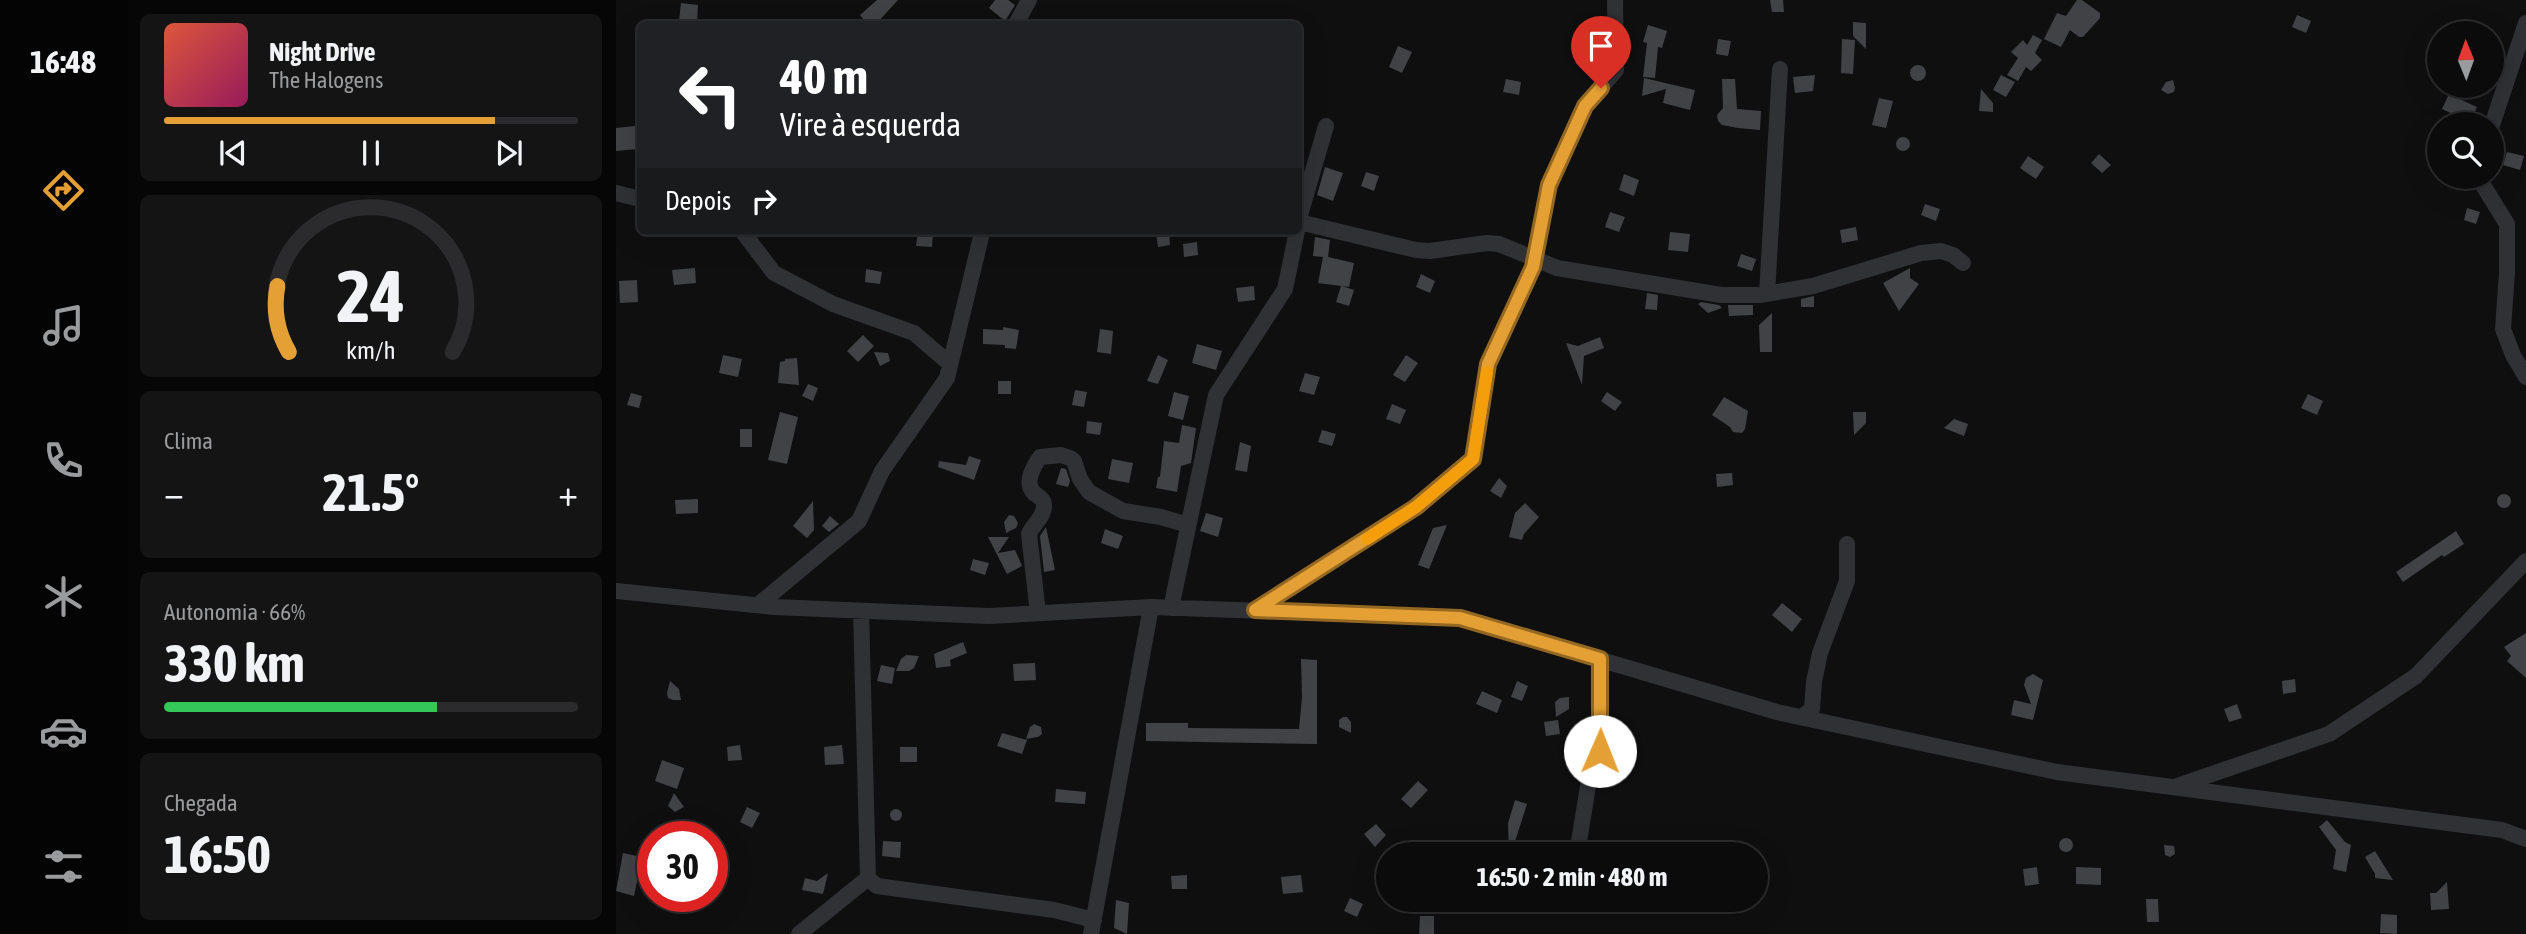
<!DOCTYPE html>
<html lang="pt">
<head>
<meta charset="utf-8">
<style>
	body { margin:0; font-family:"Asap Condensed",sans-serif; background:#141415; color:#f1f3f6; height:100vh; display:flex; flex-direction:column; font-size:26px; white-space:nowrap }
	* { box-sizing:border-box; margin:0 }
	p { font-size:23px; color:#9a9b9d }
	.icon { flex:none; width:38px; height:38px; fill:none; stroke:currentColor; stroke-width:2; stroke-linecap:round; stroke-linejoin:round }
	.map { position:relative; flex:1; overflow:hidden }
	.drawer { display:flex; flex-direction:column; gap:14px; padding:14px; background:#060607; width:490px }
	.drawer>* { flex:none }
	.banner { position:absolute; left:21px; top:21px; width:665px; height:214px; border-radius:10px; box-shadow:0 7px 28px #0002,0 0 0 2px #2b2b2d; background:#202124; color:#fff; overflow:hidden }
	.needle { width:46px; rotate:359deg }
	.fabs { position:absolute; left:1811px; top:21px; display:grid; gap:14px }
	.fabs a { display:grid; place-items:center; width:77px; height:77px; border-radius:50%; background:#0b0b0c; box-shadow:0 7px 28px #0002,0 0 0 2px #2b2b2d; font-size:35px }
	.speed { position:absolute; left:21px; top:821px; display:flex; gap:14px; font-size:35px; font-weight:700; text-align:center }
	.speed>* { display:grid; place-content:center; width:91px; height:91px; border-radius:50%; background:#0b0b0c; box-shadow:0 7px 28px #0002,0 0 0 2px #2b2b2d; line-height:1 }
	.speed .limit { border:10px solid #d22; background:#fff; color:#111 }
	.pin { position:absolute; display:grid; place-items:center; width:60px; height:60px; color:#fff; margin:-72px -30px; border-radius:50% 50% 50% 0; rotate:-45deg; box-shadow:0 0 7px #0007 }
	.pin .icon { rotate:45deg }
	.me { position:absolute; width:77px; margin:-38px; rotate:1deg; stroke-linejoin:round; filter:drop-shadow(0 0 5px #0008) }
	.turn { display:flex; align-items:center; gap:24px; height:147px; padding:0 28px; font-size:32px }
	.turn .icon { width:91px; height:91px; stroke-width:2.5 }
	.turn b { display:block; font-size:49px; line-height:60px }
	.then { display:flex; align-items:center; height:66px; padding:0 28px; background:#0003; gap:14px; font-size:26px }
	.big { font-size:52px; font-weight:700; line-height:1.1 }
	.drawer .widget { flex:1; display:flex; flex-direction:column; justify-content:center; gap:10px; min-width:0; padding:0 24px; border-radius:10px; background:#141415 }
	.drawer .dial { align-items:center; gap:0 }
	.dial svg { height:182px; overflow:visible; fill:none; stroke:#2b2b2d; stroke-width:7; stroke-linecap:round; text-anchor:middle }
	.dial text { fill:#f1f3f6; stroke:none }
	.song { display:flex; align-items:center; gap:21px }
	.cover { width:84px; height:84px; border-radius:10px; background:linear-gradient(135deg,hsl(10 70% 55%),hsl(330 70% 35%)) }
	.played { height:7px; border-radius:4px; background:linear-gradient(90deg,#e4a034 80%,#2b2b2d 80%) }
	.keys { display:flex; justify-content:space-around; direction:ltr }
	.heat { display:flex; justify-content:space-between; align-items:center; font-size:38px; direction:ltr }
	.charge { height:10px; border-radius:5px; background:linear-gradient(90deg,#34c759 66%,#2b2b2d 0) }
	.trip { position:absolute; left:760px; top:842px; width:392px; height:70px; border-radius:35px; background:#0b0b0c; box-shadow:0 7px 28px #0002,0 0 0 2px #2b2b2d; font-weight:700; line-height:70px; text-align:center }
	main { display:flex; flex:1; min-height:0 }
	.tab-bar { display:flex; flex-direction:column; width:126px; justify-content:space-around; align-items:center; background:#040405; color:#9a9b9d }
	.tab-bar .icon { width:49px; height:49px }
	.tab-bar .active { color:#e4a034 }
	.tab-bar b { font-size:32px; color:#f1f3f6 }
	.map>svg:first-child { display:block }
	.building { fill:#404246 }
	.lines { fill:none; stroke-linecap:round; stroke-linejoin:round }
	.minor { stroke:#303135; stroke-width:16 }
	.route-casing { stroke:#946822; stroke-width:18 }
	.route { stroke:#e4a034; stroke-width:12 }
	.slow { stroke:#f59e0b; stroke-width:12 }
</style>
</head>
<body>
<main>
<nav class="tab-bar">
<b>16:48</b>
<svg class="icon active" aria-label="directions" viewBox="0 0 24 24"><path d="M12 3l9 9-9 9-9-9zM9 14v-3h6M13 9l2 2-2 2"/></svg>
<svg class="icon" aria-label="music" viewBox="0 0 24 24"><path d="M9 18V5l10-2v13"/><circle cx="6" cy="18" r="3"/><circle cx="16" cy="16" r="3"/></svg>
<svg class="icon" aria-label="phone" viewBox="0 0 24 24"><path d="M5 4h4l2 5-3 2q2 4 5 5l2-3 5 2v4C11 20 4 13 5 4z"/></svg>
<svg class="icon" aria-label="climate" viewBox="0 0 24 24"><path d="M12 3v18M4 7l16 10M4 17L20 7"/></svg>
<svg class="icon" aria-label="car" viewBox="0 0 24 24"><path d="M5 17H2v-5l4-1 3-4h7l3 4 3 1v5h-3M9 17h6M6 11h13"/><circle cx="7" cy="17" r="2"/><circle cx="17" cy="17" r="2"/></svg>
<svg class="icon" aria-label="filters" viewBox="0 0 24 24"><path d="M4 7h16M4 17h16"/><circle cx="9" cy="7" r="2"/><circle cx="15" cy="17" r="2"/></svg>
</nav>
<section class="drawer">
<div class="widget">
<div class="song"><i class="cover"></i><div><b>Night Drive</b><p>The Halogens</p></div></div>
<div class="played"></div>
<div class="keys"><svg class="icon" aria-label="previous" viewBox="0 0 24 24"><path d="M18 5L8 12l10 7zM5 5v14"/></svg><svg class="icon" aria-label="pause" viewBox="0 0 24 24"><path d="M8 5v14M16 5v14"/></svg><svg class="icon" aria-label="next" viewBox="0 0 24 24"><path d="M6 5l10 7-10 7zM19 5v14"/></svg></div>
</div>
<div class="widget dial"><svg viewBox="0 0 100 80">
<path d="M14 69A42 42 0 1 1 86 69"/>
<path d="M14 69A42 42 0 0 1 9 40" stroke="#e4a034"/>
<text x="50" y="56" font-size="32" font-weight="700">24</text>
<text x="50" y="72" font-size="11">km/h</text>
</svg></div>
<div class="widget"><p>Clima</p>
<div class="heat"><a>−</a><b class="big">21.5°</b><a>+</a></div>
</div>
<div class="widget"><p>Autonomia · 66%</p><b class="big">330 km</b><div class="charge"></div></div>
<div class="widget"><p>Chegada</p><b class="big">16:50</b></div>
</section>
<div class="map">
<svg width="1910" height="934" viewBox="0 0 1910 934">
	<rect width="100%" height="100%" fill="#0f0f10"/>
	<path class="building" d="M261,0H282L260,24H251L244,15Z
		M379,0H392L399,5L389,21L373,8Z
		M1154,0H1167L1168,12H1156Z
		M1461,0H1466L1484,13V18L1467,37H1463L1454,30L1445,47L1428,39L1441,13L1450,16Z
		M65,3L82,5L81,22L63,21Z
		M1681,15L1695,21L1690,33L1676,27Z
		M1237,22L1250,23V49L1237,36Z
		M1032,25L1051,31L1046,48L1042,47L1039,78L1027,77L1031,43L1027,42Z
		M1417,35L1426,40L1419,53L1426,60L1415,71L1410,67L1402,81L1391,75L1402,58L1395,52L1407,40L1411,45Z
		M1102,39L1115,41L1112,56L1100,54Z
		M1226,39L1239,40L1237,74L1225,73Z
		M782,46L796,52L786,73L773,67Z
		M961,47H977V65L960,64Z
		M1294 73a8 8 0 1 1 16 0a8 8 0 1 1-16 0Z
		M1199,75L1197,91L1179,93L1177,77Z
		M1385,75L1399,82L1390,97L1377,90Z
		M1028,78L1079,90L1074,110L1047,103L1050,89L1026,96Z
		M890,79L905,82L903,95L887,92Z
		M1106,79H1119L1121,109L1145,111L1144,130L1122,128L1106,125L1102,121L1101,115L1107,108Z
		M1557,80L1559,88L1558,92L1552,94L1545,90L1550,82Z
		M1365,89L1377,103V112L1363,111Z
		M1833,94L1861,107L1854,122L1826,109Z
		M1263,98L1277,101L1270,128L1256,125Z
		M19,126L21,149L0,151V128Z
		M1280 144a7 7 0 1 1 14 0a7 7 0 1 1-14 0Z
		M1891,152L1908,156L1904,170L1887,165Z
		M1483,154L1495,165L1486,173L1475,163Z
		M1412,156L1428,167L1420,179L1404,168Z
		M709,167L727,173L717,201L701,195Z
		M750,172L763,176L758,191L745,186Z
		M1008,174L1023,180L1018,196L1003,190Z
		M1309,204L1324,209L1320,221L1305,215Z
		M1851,208L1864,212L1860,224L1848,220Z
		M994,212L1009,217L1003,232L989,227Z
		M1240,227L1242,240L1226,243L1224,230Z
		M553,231L554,245L542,247L540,233Z
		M302,232L317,234L316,247L300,246Z
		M1054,232L1074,234L1072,252L1052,250Z
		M699,237L714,240L712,257L738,263L733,287L726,286L738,290L733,306L720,302L725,286L702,283L707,257L697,256Z
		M581,242L582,255L568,257L567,244Z
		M1125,254L1140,259L1136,271L1121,266Z
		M79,268L80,283L58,285L56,270Z
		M1294,268V278L1303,284L1283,311L1267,283Z
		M250,269L266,272L264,284L249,282Z
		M805,274L819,281L814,293L800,287Z
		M21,280L22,302L4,303L3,281Z
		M638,286L639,300L622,302L620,288Z
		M1031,293L1042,295L1041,310L1029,309Z
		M1198,296V307H1185V299Z
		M1085,302L1103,305L1106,308L1092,313L1082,304Z
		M1112,305H1137V315L1113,316Z
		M1156,313V352H1144L1143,325Z
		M387,327L403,330L400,349L389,348V345L367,344V329L387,330Z
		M484,329L497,331L495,354L481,352Z
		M247,335L258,346L242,362L231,351Z
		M984,337L988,348L968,356L966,385L950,343L962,346Z
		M581,344L606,351L600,370L576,363Z
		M258,352L272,353L274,361L264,366Z
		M107,355L126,359L122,377L103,373Z
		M542,355L552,360L542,384L531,381Z
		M790,355L802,363L789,382L777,375Z
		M181,358L183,385L162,383L164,362L169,361V359Z
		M689,373L704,377L698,395L683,391Z
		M382,381H395V394H382Z
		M192,384L202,388L197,401L186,396Z
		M459,390L471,392L468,407L456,405Z
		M558,392L573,396L567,420L552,416Z
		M991,392L1006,402L999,411L985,401Z
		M15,393L26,396L23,408L11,405Z
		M1692,394L1707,401L1701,415L1685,408Z
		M1108,397L1132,411L1129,429L1126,433L1117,432L1114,427L1096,415Z
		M776,404L790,410L784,424L770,419Z
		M164,412L182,417L171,464L152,460Z
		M1237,412H1250V423L1238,435Z
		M1338,419L1352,424L1348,436L1328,428Z
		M471,421L486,423L484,435L470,433Z
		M566,425L580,428L575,463L565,466L561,492L540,488L542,477H544L548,441L563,443Z
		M124,429H136V447H124Z
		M706,430L720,434L716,446L702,442Z
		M624,442L635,446L631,472L619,470Z
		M353,456L365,460L358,480L322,467L323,461L350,465Z
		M496,459L517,463L513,483L492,479Z
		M445,468L450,469L454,481L452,487L440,484Z
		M1116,473L1117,485L1101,487L1100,474Z
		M883,478L891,486L885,498L874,491Z
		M1881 501a7 7 0 1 1 14 0a7 7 0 1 1-14 0Z
		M82,499V513L60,514L59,500Z
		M197,501L198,530L191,538L177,526Z
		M909,503L923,517L908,534L906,540L893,537L899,513Z
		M590,513L607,518L602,537L584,531Z
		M393,515L398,516L402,523L400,528L390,533L388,522Z
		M214,516L223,524L213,532L206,526Z
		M831,525L813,569L802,565L817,528Z
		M430,527L439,570L428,572L424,536Z
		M489,529L507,536L502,549L485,543Z
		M1840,531L1848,544L1828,557L1826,555L1787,582L1780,572Z
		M372,537H393L382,553L399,550L406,566L391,574Z
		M357,559L373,563L369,575L354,570Z
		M1166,603L1186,619L1176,632L1156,615Z
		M1910,633V678L1891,661L1895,656L1888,647Z
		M347,642L351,653L334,660L335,666L320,668L318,654Z
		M290,655L303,656L298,668L293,671H280L285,659Z
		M685,659L701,660V744L530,741V723H572V728L683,729L686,697Z
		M419,663L420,680L398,681L397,664Z
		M265,665L279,668L276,684L261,681Z
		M1417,674L1427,680L1417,720L1395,715L1398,700L1415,704L1408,685L1410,678Z
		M1679,679L1680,692L1667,694L1666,681Z
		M54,681L63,689L65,700H57L52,698L51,693Z
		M901,681L912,686L906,701L895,697Z
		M866,691L886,700L881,713L860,704Z
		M953,697V709L940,717L939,702L944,698Z
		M1621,704L1626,718L1613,722L1608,709Z
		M727,717H731L735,722V733L723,727V720Z
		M942,720L944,734L930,736L928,722Z
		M418,724L425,727L426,734L422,737L410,739L414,727Z
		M386,733L411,740L406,754L381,746Z
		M124,745L126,760L112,761L111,747Z
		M226,745L228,764L209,765L208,747Z
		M284,747H301V762H284Z
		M46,760L68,768L61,789L39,781Z
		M802,781L812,790L795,808L785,799Z
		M440,789L470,792L469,804L439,802Z
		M58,793L68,807L59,812L52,806Z
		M899,800L911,804L895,854H893L892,823Z
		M131,807L144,813L136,828L124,822Z
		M274 815a6 6 0 1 1 12 0a6 6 0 1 1-12 0Z
		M1711,820L1729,842L1735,845L1730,872L1717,869L1720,850L1703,827Z
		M760,824L770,835L759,847L748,834Z
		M1443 845a7 7 0 1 1 14 0a7 7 0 1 1-14 0Z
		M267,841L285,842L284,858L266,856Z
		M1548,845L1558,846L1559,854L1554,857L1549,855Z
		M1759,851L1777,880L1759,878V874L1749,857Z
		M7,853L26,857L18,896L0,891Z
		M1421,867L1423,884L1409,886L1407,869Z
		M1460,867L1485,868V885L1460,884Z
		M212,873L207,894L186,890L189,878L201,881Z
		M571,875V889H556L555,876Z
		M685,875L687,892L667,894L665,877Z
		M1831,882L1833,909L1815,910L1814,893H1820Z
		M734,898L747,904L741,917L728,911Z
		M1530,899H1542L1543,922H1531Z
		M500,900L513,903L511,934L498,928Z
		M1765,914L1781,915V934L1764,933Z
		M804,916H818V934H803Z"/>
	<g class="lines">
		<path class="minor" d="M400,24L413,0
			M1876,125L1910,23
			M1862,177L1891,224V273L1887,329L1897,355L1910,377
			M0,193L24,199
			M682,222L710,126
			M683,222L800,250L814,251L871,243L883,244L941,268L1105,295H1144L1197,286L1305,253L1325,251L1337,255L1347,263
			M126,231L158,273L217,304L298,333L334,364
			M1151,294L1164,69
			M0,591L158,607L373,616L535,607L844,618L1161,712L1441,772L1886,830L1910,839
			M142,605L243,521L266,471L331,378L365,237L364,231
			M555,608L600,395L669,289L681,231
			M639,610L800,507L857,459L872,364L917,267L933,185L969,106L1000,70L999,0
			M422,613L413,534C416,525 429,517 428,505C428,499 422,496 418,493C408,483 417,467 424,457L445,455L454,458L458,461L464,479L473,492L507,511L545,517L572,525
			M1186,717L1196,709L1198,682L1204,653L1231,581V544
			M1561,786L1713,734L1800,676L1910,561
			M961,854L972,786L984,751V659
			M252,878L261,886L438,910L478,920
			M902,903L910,900
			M183,934L252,878L245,611
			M475,934L535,607"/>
	</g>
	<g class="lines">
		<defs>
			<path id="route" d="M984,751V659L844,618L639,610L800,507L857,459L872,364L917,267L933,185L969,106L985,88"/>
		</defs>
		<use href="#route" class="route-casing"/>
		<use href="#route" class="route"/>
		<path class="slow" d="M751,539L800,507L857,459L871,372"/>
	</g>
</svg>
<div class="fabs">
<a><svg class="needle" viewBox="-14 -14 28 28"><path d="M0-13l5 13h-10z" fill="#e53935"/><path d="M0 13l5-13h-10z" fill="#9a9b9d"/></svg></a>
<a><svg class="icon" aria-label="search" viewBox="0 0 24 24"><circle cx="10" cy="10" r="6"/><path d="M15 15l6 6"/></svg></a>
</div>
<div class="speed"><div class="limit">30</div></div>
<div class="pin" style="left:985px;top:88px;background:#d93025"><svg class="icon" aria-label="arrive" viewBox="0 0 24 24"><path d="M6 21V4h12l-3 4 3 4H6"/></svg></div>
<svg class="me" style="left:984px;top:751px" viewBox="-20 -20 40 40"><circle r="19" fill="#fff"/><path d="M0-13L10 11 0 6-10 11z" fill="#e4a034"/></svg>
<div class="trip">16:50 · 2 min · 480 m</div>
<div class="banner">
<div class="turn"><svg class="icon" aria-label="left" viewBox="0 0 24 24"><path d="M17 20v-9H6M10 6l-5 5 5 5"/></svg><div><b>40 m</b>Vire à esquerda</div></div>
<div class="then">Depois<svg class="icon" aria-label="right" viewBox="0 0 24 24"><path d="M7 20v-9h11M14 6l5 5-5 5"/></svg></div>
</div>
</div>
</main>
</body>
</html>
